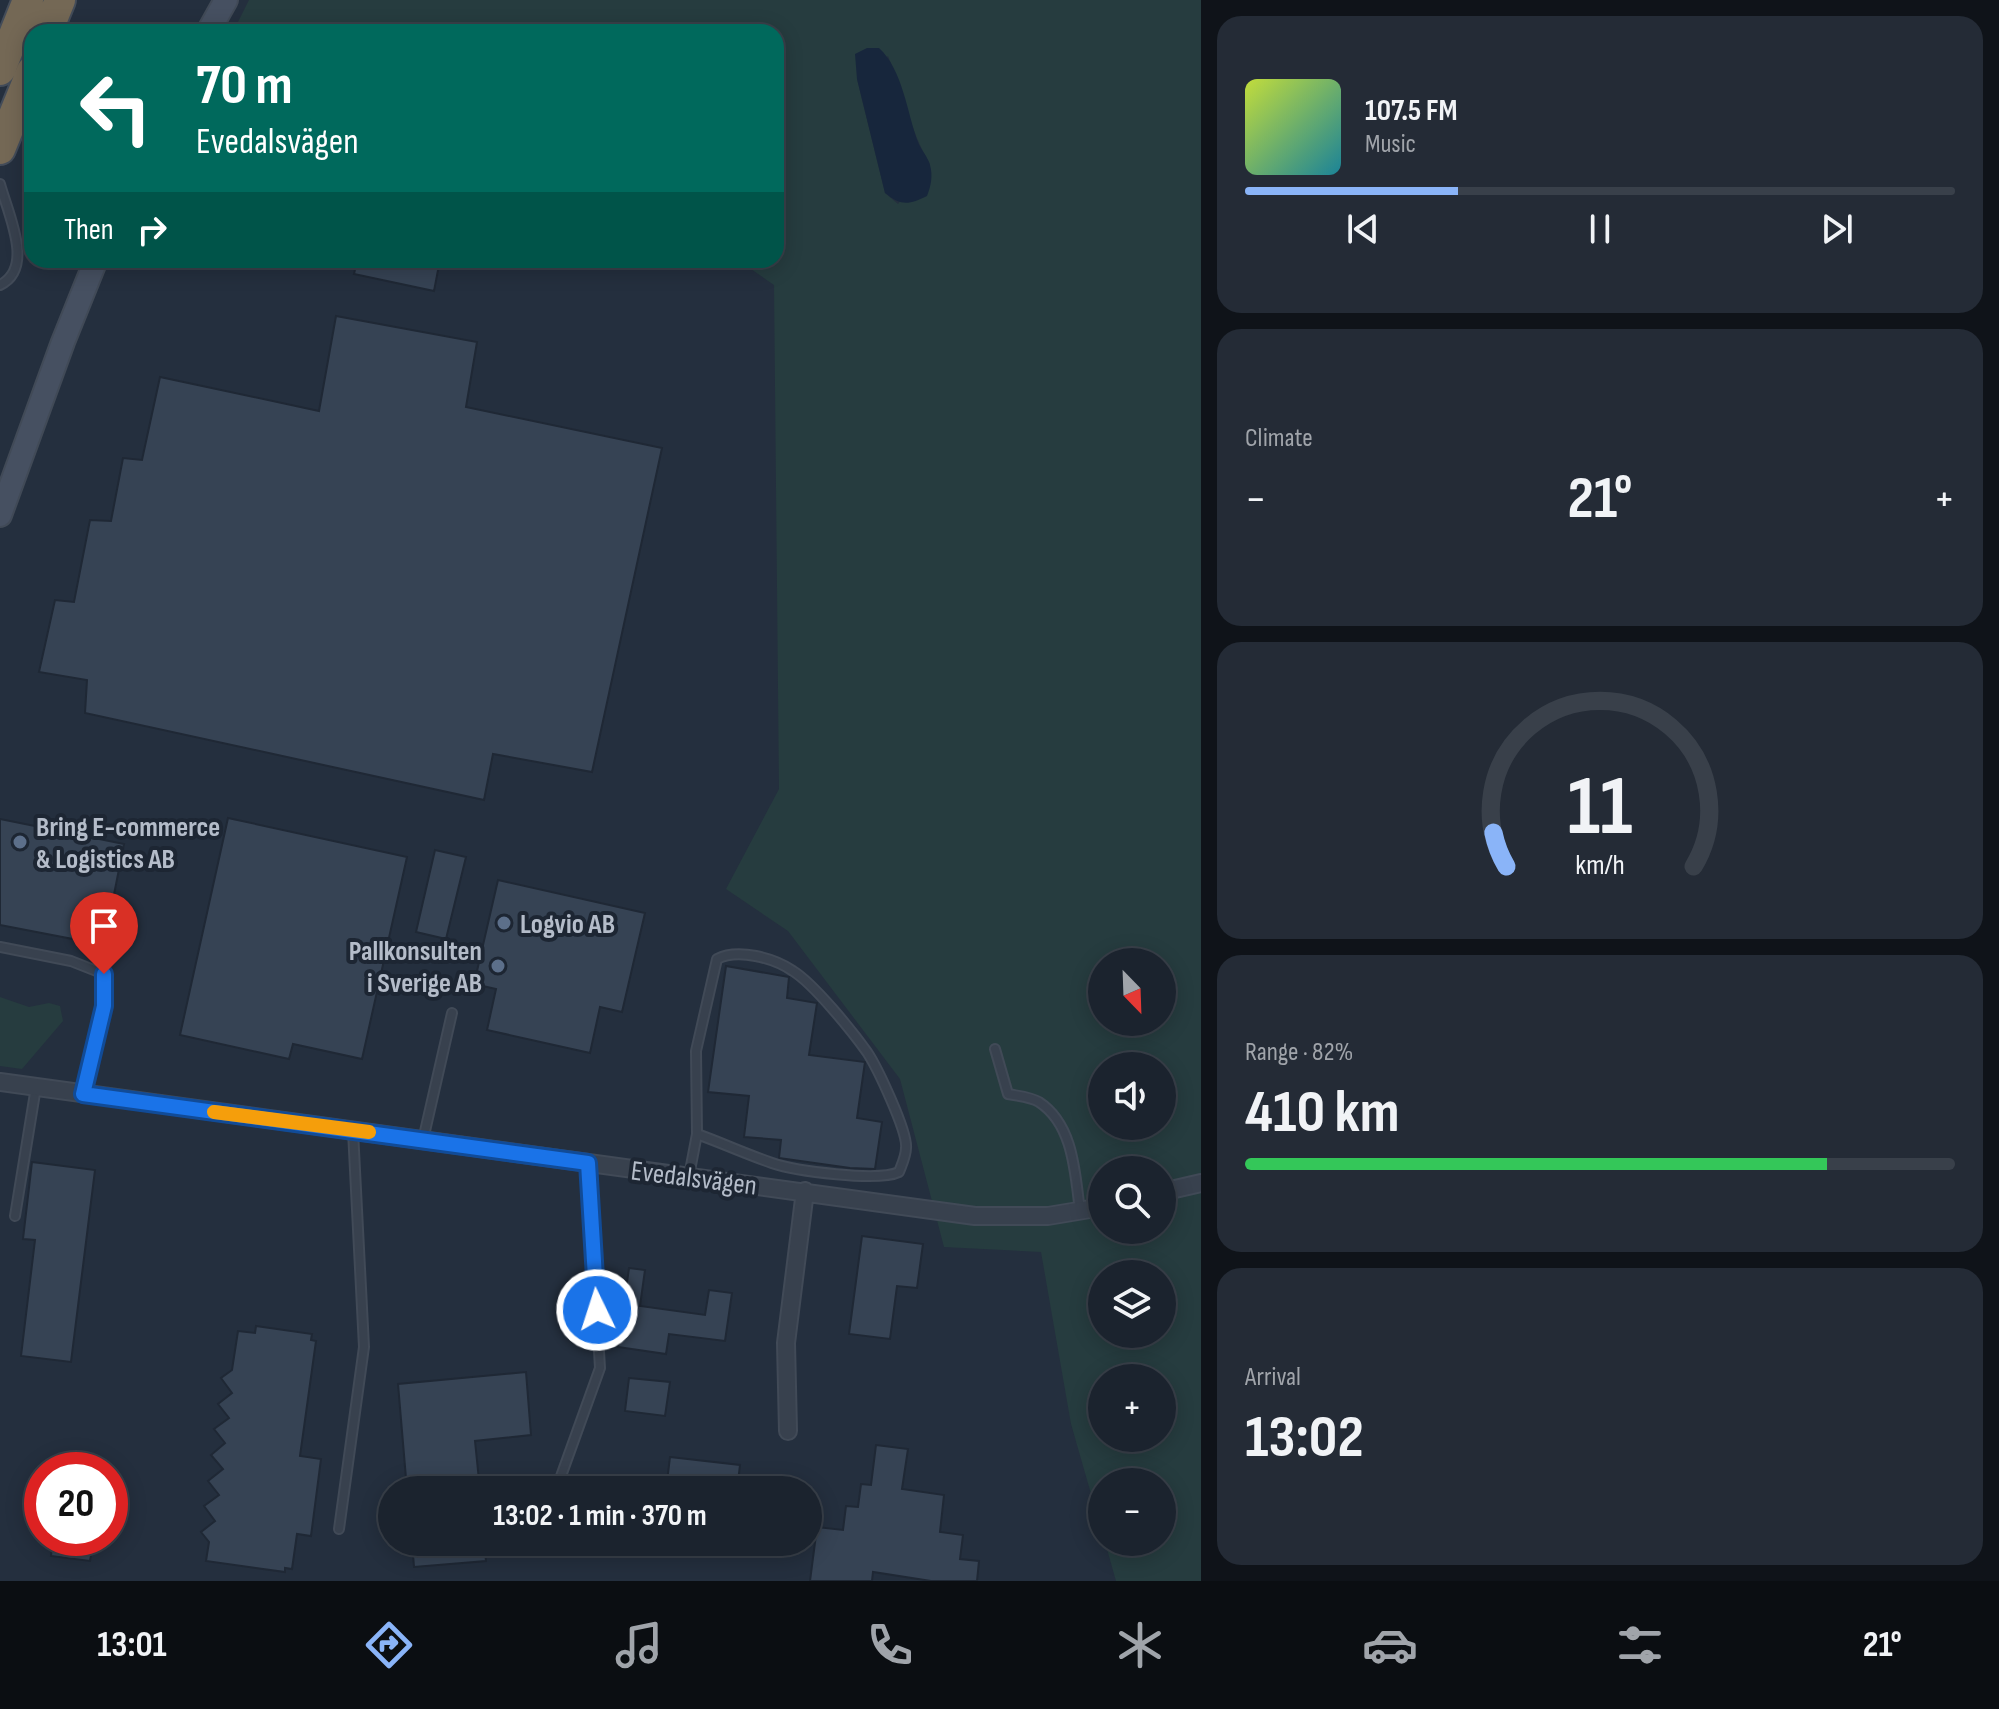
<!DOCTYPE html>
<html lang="en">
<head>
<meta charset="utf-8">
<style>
	body { margin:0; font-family:"Sofia Sans Condensed",sans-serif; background:#242b36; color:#f1f3f6; height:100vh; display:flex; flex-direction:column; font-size:30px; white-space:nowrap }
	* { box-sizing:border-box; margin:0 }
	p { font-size:26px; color:#a0a4aa }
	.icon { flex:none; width:44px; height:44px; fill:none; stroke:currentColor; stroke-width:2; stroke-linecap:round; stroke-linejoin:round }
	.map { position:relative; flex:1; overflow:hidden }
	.drawer { display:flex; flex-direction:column; gap:16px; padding:16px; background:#0f1319; width:798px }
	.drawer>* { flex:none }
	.top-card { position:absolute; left:24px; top:24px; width:760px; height:244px; border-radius:24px; box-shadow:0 4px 20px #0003,0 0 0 2px #39404a; background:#00695c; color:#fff; overflow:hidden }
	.needle { width:52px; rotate:157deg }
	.fabs { position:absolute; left:1088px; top:948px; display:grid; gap:16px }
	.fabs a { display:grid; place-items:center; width:88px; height:88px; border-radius:50%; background:#1b232e; box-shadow:0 4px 20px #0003,0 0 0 2px #39404a; font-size:40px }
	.speed { position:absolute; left:24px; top:1452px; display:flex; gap:16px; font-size:40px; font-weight:700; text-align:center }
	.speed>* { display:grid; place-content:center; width:104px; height:104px; border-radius:50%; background:#1b232e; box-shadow:0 4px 20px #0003,0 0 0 2px #39404a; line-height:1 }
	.speed .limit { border:12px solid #d22; background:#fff; color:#111 }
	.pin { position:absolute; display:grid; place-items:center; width:68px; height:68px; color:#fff; margin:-82px -34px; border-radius:50% 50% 50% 0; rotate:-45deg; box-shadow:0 0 8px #0007 }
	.pin .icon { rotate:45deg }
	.me { position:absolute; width:88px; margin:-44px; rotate:356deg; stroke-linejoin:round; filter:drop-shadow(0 0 6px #0008) }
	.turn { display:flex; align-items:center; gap:28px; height:168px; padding:0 40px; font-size:36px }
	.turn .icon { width:104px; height:104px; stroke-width:2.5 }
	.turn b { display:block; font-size:56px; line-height:68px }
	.then { display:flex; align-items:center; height:76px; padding:0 40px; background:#0003; gap:16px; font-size:30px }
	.big { font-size:60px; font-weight:700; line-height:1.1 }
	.drawer .widget { flex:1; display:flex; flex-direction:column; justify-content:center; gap:12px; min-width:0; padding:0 28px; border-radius:24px; background:#242b36 }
	.drawer .dial { align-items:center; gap:0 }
	.dial svg { height:208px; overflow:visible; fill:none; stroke:#39404a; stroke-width:7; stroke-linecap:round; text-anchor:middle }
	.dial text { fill:#f1f3f6; stroke:none }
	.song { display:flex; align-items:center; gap:24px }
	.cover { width:96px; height:96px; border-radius:12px; background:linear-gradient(135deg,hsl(70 70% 55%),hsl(190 70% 35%)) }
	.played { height:8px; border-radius:4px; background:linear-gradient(90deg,#8ab4f8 30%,#39404a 30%) }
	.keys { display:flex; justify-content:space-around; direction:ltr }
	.heat { display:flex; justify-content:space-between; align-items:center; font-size:44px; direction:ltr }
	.charge { height:12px; border-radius:6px; background:linear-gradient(90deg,#34c759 82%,#39404a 0) }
	.trip { position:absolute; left:378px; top:1476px; width:444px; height:80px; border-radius:40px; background:#1b232e; box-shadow:0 4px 20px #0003,0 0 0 2px #39404a; font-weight:700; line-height:80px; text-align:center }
	.tab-bar { display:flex; height:128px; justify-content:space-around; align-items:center; background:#0b0e12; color:#a0a4aa }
	.tab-bar .icon { width:56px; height:56px }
	.tab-bar .on { color:#8ab4f8 }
	.tab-bar b { font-size:36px; color:#f1f3f6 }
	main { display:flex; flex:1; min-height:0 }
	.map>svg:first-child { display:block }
	.green { fill:#263c3f; fill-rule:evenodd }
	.water { fill:#17263c }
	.building { fill:#364354; stroke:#1f2835; stroke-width:2 }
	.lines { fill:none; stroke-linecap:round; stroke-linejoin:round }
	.lane-casing { stroke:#414a57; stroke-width:12 }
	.street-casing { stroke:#414a57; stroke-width:20 }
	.secondary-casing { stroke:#414a57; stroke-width:26 }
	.highway-casing { stroke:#434c59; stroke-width:34 }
	.lane { stroke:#38414e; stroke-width:8 }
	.street { stroke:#38414e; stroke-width:16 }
	.secondary { stroke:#465061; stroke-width:22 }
	.highway { stroke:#746855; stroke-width:30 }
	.route-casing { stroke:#114b97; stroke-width:20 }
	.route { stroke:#1a73e8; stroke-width:14 }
	.slow { stroke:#f59e0b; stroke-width:14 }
	.service-dot { fill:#5c6f8a; stroke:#1d2633; stroke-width:3 }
	.labels { text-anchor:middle; stroke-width:8; stroke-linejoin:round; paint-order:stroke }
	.poi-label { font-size:28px; font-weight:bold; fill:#b4bcc9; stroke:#1d2633; text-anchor:start }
	.street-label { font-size:28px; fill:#b4bcc9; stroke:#1d2633 }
</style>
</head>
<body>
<main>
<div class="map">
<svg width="1201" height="1581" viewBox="0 0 1201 1581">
	<rect width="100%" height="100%" fill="#242f3e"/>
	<path class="green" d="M249,0H1201V1581H1116L1105,1542H1162V1482H1102V1532L1071,1424L1041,1252L944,1247L900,1079L788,931L726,889L779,789L774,285L748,267V260H776V32H233ZM888,56C903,92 910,131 930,164L898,204L885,193L857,79ZM1102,962H1162V1022H1102ZM1102,1066H1162V1126H1102ZM1102,1170H1162V1230H1102ZM1102,1274H1162V1334H1102ZM1102,1378H1162V1438H1102Z
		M0,997L29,1007L49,1003L60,1006L63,1021L22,1069L0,1066Z"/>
	<path class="water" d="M867,48H879C903,70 907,113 918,142C921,150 928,157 930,165C933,176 931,186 927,196C909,205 901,206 885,193L857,79L855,54Z"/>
	<path class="building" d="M357,260H440L434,291L354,274Z
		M336,316L477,342L466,407L662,448L592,772L493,754L484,800L85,713L87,680L39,672L55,600L74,602L90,520L111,521L123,458L142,460L160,377L319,411Z
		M228,818L407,857L362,1059L293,1044L289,1059L180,1035Z
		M0,819L124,844L104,945L0,925Z
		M435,850L466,857L446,939L416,932Z
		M498,880L645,913L622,1012L600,1007L590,1053L487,1030L496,989L474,984Z
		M726,966L789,977L787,998L817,1003L809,1055L865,1062L857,1118L882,1122L875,1169L850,1168L779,1158L781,1140L744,1137L749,1096L708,1092Z
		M32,1162L95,1170L71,1362L21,1356L35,1240L23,1239Z
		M862,1236L923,1244L917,1288L897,1286L890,1339L849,1334Z
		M629,1268L645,1270L640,1306L705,1315L709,1290L732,1293L725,1341L669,1334L666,1354L618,1347Z
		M256,1326L312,1334L311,1340L316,1341L300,1456L321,1459L311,1536L297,1534L292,1569L285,1568V1572L206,1561L209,1542L201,1532L215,1521L204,1506L219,1495L208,1481L223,1469L211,1455L225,1443L214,1429L229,1418L218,1404L232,1393L221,1378L232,1370L238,1331L255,1333Z
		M526,1372L531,1435L475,1441L480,1490H407L398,1384Z
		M629,1378L670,1382L665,1416L625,1411Z
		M876,1445L908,1449L902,1489L944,1495L940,1532L963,1535L960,1559L979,1561L977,1581H931L873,1572L872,1581H810L817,1527L843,1530L846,1506L858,1507L861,1484L871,1485Z
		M670,1457L740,1465L737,1490H666Z
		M53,1538H94L90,1561L51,1556Z
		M412,1542H484L486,1561L414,1567Z"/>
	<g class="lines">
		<defs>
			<path id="lane" d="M0,184C8,214 35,268 0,285
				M0,947L71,961L104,974V1006L84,1093
				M995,1049L1008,1094C1018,1096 1031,1097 1039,1102C1074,1125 1075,1174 1080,1211
				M423,1140L452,1013
				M689,1176L697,1134L696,1051L717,959C738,948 774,958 793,971C814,984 852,1031 867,1052C877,1067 908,1132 906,1148C906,1156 902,1164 899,1172C878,1182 795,1171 772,1163C746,1154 722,1143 697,1134
				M15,1216L36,1087
				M556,1490L600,1368L588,1163
				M339,1529L364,1347L353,1131
				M536,1545L538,1542"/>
			<path id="street" d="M0,1082L975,1216H1048L1102,1207
				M1162,1192L1201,1183
				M788,1431L786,1343L805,1191"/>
			<path id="secondary" d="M208,32L226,0
				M0,515L63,342L96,260"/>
			<path id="highway" d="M47,32L60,0
				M0,70L28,0
				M0,149L32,71"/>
		</defs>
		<use href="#lane" class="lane-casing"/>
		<use href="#street" class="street-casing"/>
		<use href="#secondary" class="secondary-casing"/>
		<use href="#highway" class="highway-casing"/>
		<use href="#lane" class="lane"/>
		<use href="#street" class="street"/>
		<use href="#secondary" class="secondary"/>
		<use href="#highway" class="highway"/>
	</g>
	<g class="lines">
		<defs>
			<path id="route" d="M104,974V1006L83,1094L588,1163L597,1310"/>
		</defs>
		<use href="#route" class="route-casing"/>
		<use href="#route" class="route"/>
		<path class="slow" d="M214,1112L369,1132"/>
	</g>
	<g class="service-dot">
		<circle cx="20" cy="842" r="8"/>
		<circle cx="504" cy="923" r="8"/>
		<circle cx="498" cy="966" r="8"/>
	</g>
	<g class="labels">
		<g class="poi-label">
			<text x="36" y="836">Bring E-commerce<tspan x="36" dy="32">&amp; Logistics AB</tspan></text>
			<text x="520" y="933">Logvio AB</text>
			<text x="482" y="960" text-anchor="end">Pallkonsulten<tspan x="482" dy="32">i Sverige AB</tspan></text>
		</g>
		<g class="street-label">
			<text transform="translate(694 1177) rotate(7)" y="10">Evedalsvägen</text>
		</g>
	</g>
</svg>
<div class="fabs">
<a><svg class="needle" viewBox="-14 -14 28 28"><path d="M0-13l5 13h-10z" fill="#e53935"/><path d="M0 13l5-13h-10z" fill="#a0a4aa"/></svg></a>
<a><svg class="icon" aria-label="sound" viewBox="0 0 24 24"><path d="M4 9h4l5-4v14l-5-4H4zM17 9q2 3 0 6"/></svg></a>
<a><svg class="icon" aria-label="search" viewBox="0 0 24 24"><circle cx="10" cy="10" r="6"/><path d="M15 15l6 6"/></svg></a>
<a><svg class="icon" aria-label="layers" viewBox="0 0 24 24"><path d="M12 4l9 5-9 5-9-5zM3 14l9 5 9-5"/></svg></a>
<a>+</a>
<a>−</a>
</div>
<div class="speed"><div class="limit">20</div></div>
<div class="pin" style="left:104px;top:974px;background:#d93025"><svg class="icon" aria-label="arrive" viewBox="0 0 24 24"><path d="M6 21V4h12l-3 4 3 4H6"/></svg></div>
<svg class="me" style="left:597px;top:1310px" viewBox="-20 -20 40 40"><circle r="17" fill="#1a73e8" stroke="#fff" stroke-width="3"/><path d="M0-11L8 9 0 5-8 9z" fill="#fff"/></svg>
<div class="trip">13:02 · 1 min · 370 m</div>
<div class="top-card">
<div class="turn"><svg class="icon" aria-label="left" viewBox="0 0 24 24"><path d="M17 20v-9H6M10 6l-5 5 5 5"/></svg><div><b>70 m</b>Evedalsvägen</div></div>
<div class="then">Then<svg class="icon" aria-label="right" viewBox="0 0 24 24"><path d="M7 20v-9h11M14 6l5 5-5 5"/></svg></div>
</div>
</div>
<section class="drawer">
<div class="widget">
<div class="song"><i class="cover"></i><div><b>107.5 FM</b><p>Music</p></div></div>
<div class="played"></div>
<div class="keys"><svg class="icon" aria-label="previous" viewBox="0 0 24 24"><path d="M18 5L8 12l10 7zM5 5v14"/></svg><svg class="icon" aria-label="pause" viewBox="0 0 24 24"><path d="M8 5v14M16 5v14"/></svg><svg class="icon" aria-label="next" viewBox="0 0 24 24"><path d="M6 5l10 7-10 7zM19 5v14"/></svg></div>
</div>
<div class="widget"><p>Climate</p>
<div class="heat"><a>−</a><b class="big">21°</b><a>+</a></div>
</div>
<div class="widget dial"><svg viewBox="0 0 100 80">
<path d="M14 69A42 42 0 1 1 86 69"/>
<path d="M14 69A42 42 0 0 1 9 56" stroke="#8ab4f8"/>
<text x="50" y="56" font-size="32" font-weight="700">11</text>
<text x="50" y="72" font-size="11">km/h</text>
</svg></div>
<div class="widget"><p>Range · 82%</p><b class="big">410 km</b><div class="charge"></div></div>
<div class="widget"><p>Arrival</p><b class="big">13:02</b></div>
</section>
</main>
<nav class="tab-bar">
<b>13:01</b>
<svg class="icon on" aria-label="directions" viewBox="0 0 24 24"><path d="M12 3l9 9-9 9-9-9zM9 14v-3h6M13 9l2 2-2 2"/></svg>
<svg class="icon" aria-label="music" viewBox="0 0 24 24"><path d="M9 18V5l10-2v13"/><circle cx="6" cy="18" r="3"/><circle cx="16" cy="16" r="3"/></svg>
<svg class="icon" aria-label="phone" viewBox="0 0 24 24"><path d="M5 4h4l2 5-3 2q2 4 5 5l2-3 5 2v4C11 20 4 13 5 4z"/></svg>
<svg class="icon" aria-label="climate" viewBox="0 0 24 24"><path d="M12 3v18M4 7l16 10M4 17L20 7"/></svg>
<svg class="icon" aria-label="car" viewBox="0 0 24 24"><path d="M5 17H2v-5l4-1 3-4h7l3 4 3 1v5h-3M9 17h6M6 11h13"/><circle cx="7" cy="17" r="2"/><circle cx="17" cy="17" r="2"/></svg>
<svg class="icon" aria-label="filters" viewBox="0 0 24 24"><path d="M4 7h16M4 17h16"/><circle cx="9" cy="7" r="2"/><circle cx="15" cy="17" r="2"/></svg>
<b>21°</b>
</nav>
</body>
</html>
